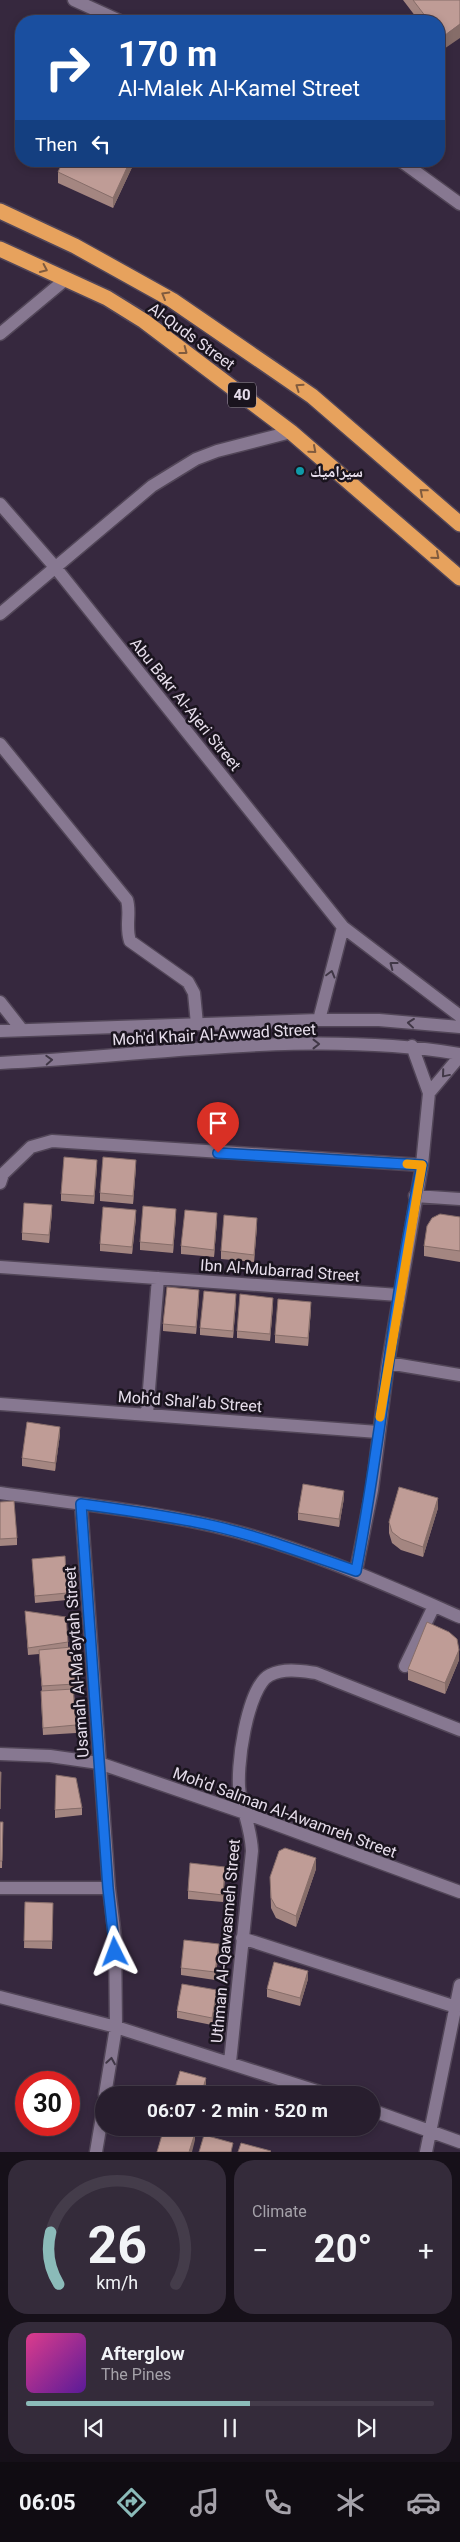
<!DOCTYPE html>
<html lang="en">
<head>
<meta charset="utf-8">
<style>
	body { margin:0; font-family:Roboto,"Noto Naskh Arabic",sans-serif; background:#342b3a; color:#f1f3f6; height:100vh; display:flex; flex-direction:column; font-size:19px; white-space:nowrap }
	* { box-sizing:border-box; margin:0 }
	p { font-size:16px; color:#a5a2aa }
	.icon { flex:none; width:28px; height:28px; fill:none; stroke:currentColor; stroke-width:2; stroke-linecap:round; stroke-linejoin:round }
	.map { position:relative; height:2152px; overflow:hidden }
	.side { display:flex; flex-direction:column; gap:8px; padding:8px; background:#161019; flex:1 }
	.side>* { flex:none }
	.banner { position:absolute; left:15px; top:15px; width:430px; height:152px; border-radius:20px; box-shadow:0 2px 8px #0003,0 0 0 1px #443c4a; background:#1a4fa0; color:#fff; overflow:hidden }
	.speed { position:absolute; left:15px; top:2071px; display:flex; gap:10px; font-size:25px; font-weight:700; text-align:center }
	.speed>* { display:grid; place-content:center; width:65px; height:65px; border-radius:50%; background:#281e2e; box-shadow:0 2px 8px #0003,0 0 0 1px #443c4a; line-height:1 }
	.speed .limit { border:8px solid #d22; background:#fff; color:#111 }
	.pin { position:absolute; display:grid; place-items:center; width:42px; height:42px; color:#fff; margin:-51px -21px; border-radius:50% 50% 50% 0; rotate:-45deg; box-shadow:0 0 5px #0007 }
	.pin .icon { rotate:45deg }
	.me { position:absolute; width:55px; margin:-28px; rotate:357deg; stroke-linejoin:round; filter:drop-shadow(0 0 4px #0008) }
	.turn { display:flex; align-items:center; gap:18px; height:105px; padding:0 20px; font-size:22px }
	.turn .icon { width:65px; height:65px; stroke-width:2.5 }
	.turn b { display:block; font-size:35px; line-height:42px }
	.then { display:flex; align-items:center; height:48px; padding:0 20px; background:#0003; gap:10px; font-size:19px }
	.big { font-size:38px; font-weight:700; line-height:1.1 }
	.side .card { flex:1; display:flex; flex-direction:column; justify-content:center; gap:8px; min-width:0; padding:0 18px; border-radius:20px; background:#342b3a }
	.side .dial { align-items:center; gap:0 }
	.dial svg { height:130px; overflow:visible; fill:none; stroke:#443c4a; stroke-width:7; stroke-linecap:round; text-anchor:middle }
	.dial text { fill:#f1f3f6; stroke:none }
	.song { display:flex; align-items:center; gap:15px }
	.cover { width:60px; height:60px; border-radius:8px; background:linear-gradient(135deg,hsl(330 70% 55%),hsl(270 70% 35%)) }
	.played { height:5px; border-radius:2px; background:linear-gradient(90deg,#8bbbb9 55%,#443c4a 55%) }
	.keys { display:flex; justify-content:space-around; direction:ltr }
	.heat { display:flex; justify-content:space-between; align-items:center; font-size:28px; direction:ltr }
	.side .tiles { flex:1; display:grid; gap:8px; grid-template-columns:1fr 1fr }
	.card:last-child { grid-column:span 2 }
	.trip { position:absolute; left:95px; top:2086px; width:285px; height:50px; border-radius:25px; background:#281e2e; box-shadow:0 2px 8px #0003,0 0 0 1px #443c4a; font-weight:700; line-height:50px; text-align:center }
	.tabs { display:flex; height:80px; justify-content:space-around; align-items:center; background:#100c12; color:#a5a2aa }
	.tabs .icon { width:35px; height:35px }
	.tabs .selected { color:#8bbbb9 }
	.tabs b { font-size:22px; color:#f1f3f6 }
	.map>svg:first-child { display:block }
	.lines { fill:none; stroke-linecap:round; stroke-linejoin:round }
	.minor-casing { stroke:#524658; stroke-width:15 }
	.highway-casing { stroke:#524658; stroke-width:18 }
	.minor { stroke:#877891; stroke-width:12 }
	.highway { stroke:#e7a25d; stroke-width:15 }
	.wall { fill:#a48681 }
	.shaded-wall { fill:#866d69 }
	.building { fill:#bf9c96; stroke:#866d69 }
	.oneway { stroke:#805b3e }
	.oneway2 { stroke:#403746 }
	.route-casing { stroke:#114b97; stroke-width:12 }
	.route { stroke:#1a73e8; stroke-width:9 }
	.slow { stroke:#f59e0b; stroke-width:9 }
	.culture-dot { fill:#0f9aa8; stroke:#1a141e; stroke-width:2 }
	.labels { text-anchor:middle; stroke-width:5; stroke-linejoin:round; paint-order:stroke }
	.shield { fill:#1a141e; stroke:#aaa1ae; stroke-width:1 }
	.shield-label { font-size:15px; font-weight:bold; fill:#e7deec }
	.street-label { font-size:16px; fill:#e7deec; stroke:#1a141e }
	.poi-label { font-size:16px; font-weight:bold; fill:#e7deec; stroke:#1a141e; text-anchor:start }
</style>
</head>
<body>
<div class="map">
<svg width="460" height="2152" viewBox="0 0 460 2152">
	<rect width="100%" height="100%" fill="#36283e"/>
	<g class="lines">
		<defs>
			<path id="minor" d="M74,0L120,21
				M401,161L460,204
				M0,334L66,279
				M0,504L55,567L343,927L460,1016
				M0,614L152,486L196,459L217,451L291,432
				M0,744L127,900C131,913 125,926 130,941L188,982L194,993L197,1024
				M0,1002L22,1030
				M319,1020L343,927
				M0,1031L319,1020H379L460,1027
				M0,1063C153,1056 307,1029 460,1054
				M429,1093L460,1056
				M0,1183L3,1174L31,1147L52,1141L422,1165
				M415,1196L460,1199
				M0,1267L399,1295
				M388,1363L460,1375
				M0,1404L378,1432
				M147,1414L158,1278
				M0,1493C71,1503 144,1510 214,1526C300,1546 380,1582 460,1617
				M81,1504L109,1888L115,1937L116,2027L105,2095
				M356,1571L372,1490L388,1363L422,1165L429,1093L412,1046
				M405,1666L434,1606
				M0,1754L50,1756L99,1763L245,1813L460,1892
				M0,1888H109
				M242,1938L456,2007
				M0,1997L116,2027L329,2095
				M230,2062L252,1851C251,1829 244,1815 240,1794C235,1771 247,1686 270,1675C285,1668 301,1671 316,1673L460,1730
				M371,2110L460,2142
				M96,2152L104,2105
				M426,2152L460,1985"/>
			<path id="highway" d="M0,211L75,246L172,300L312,396L460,524
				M0,249L107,298L144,321L291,432L460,578"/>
		</defs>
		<use href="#minor" class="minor-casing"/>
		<use href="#highway" class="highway-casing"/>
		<use href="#minor" class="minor"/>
		<use href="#highway" class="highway"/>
	</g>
	<path class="wall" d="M403,0H460L441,51L439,48V21H419Z
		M63,161H135L113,208L58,183V172Z
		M97,1167L94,1204L61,1201V1194Z
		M136,1167L133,1204L100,1201V1193Z
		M52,1212L49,1243L22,1240V1233Z
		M176,1216L173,1253L140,1250V1242Z
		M460,1217V1262L424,1256V1246Z
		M136,1218L132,1254L100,1251V1244Z
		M217,1220L214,1257L181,1254V1246Z
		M257,1226L254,1262L221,1259V1251Z
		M199,1298L196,1334L163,1331V1324Z
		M236,1302L233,1338L200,1335V1328Z
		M273,1305L270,1341L237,1338V1331Z
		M311,1309L308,1346L275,1343V1335Z
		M60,1434L55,1471L22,1466V1458Z
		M344,1498L339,1527L298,1520V1513Z
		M0,1502L17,1538V1545L0,1546Z
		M438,1508L423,1557L401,1550L392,1543L389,1533V1522Z
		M32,1559L67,1593V1600L35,1603Z
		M25,1611L68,1642V1647L75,1684V1691H74L76,1733L43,1735L41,1699V1691H42L39,1654L28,1655Z
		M459,1660L445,1694L408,1680V1669Z
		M82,1808V1815L55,1818V1810Z
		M0,1822H3L2,1868H0Z
		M316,1869L296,1927L276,1918L271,1908L270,1877Z
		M225,1874L223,1902L188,1899V1891Z
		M25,1902L53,1903L52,1949L24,1948Z
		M219,1952L215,1980L181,1975V1968Z
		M308,1979L300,2006L267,1997V1989Z
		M217,1997L212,2025L177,2018V2011Z"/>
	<path class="shaded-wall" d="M460,24V38L441,51V38Z
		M130,161H135L113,208V198Z
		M97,1160V1167L94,1204V1196Z
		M136,1160V1167L133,1204V1196Z
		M52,1205V1212L49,1243V1235Z
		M176,1209V1216L173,1253V1245Z
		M136,1210V1218L132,1254V1247Z
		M217,1213V1220L214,1257V1250Z
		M257,1218V1226L254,1262V1255Z
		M199,1290V1298L196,1334V1327Z
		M236,1294V1302L233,1338V1331Z
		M273,1298V1305L270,1341V1334Z
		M311,1302V1309L308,1346V1338Z
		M60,1427V1434L55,1471V1463Z
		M344,1491V1498L339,1527V1519Z
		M438,1498V1508L423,1557V1547Z
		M459,1650V1660L445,1694V1683Z
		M316,1858V1869L296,1927V1916Z
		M225,1867V1874L223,1902V1895Z
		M219,1944V1952L215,1980V1972Z
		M308,1971V1979L300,2006V1998Z
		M217,1990V1997L212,2025V2018Z
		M206,2078V2086L203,2095H201Z
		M195,2133V2140L192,2152H189Z"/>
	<path class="building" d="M413,0H460V24L441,38L439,35V21H429Z
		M63,161H130L113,198L58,172Z
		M64,1157L97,1160L94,1196L61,1194Z
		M103,1157L136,1160L133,1196L100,1193Z
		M24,1203L52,1205L49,1235L22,1233Z
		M143,1206L176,1209L173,1245L140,1242Z
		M103,1207L136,1210L132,1247L100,1244Z
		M185,1210L217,1213L214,1250L181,1246Z
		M440,1214L460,1217V1251L424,1246L427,1226L432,1218Z
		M224,1215L257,1218L254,1255L221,1251Z
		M167,1287L199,1290L196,1327L163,1324Z
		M204,1291L236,1294L233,1331L200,1328Z
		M240,1294L273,1298L270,1334L237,1331Z
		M278,1299L311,1302L308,1338L275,1335Z
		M27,1422L60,1427L55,1463L22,1458Z
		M303,1484L344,1491L339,1519L298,1513Z
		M399,1487L438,1498L423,1547L401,1539L392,1532L389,1522Z
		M14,1501L17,1538L0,1539V1502Z
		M65,1556L67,1593L35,1596L32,1559Z
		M25,1611L66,1617L68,1642L28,1648Z
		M427,1622L449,1632L457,1639L459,1650L445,1683L408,1669Z
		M72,1647L75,1684L42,1686L39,1650Z
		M73,1689L76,1725L43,1728L41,1691Z
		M0,1772H1L0,1809Z
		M56,1775L76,1778L82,1808L55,1810Z
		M0,1822H3L2,1861H0Z
		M285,1848L316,1858L296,1916L276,1907L271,1898L270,1877L279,1851Z
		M190,1863L225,1867L223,1895L188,1891Z
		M25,1902L53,1903L52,1941H24Z
		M184,1940L219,1944L215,1972L181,1968Z
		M274,1962L308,1971L300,1998L267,1989Z
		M182,1984L217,1990L212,2018L177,2011Z
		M180,2071L206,2078L201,2095H173Z
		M164,2128H176L195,2133L189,2152H157Z
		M204,2135L233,2143L231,2152H199Z
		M241,2143L271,2151L270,2152H238Z"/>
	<defs><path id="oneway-chevron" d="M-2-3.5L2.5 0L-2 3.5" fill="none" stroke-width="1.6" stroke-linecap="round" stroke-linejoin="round" transform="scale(1.25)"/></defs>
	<g class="oneway">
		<use href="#oneway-chevron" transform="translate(44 269) rotate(25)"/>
		<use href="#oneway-chevron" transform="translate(165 295) rotate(-150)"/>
		<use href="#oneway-chevron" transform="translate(184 351) rotate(37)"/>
		<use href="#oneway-chevron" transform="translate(299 387) rotate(-145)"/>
		<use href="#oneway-chevron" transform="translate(313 450) rotate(41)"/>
		<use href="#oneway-chevron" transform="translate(423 492) rotate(-139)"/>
		<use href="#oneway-chevron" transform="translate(436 556) rotate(41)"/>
	</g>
	<g class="oneway2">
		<use href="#oneway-chevron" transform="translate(393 965) rotate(-143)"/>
		<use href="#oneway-chevron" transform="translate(331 974) rotate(-75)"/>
		<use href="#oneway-chevron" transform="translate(411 1023) rotate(-174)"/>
		<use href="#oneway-chevron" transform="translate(316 1044)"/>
		<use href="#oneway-chevron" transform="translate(49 1060) rotate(-3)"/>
		<use href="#oneway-chevron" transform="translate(445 1074) rotate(130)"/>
		<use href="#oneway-chevron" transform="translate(111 2061) rotate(-81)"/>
	</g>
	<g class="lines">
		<defs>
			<path id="route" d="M115,1952L108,1888L81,1504C126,1510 170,1516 214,1526C262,1537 309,1555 356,1571C382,1437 393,1299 422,1165L218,1153"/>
		</defs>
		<use href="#route" class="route-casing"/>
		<use href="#route" class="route"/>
		<path class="slow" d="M380,1417L422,1165L407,1164"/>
	</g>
	<circle class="culture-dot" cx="300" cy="471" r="5"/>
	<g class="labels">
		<rect class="shield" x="228" y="382.5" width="28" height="25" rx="4"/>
		<g class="shield-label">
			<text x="242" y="400">40</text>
		</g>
		<g class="street-label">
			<text transform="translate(192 336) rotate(36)" y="6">Al-Quds Street</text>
			<text transform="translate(186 704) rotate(51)" y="6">Abu Bakr Al-Ajeri Street</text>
			<text transform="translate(214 1034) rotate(-3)" y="6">Moh'd Khair Al-Awwad Street</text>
			<text transform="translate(280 1270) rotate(4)" y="6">Ibn Al-Mubarrad Street</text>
			<text transform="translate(190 1401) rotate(4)" y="6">Moh’d Shal’ab Street</text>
			<text transform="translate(76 1662) rotate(-94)" y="6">Usamah Al-Ma’aytah Street</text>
			<text transform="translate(285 1812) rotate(20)" y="6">Moh'd Salman Al-Awamreh Street</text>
			<text transform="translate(225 1941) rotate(-85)" y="6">Uthman Al-Qawasmeh Street</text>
		</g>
		<g class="poi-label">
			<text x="310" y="477">سيراميك</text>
		</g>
	</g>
</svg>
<div class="speed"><div class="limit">30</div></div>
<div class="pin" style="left:218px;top:1153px;background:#d93025"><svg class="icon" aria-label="arrive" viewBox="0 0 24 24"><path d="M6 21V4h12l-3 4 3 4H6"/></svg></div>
<svg class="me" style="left:115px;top:1952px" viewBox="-20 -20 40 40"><path d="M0-17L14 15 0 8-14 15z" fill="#1a73e8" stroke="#fff" stroke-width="4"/></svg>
<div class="trip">06:07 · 2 min · 520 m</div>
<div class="banner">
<div class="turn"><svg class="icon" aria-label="right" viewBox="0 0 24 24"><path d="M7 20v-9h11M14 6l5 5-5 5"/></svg><div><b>170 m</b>Al-Malek Al-Kamel Street</div></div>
<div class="then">Then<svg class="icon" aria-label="left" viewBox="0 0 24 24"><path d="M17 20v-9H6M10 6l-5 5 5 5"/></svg></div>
</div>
</div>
<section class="side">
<div class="tiles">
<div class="card dial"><svg viewBox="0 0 100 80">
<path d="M14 69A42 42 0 1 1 86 69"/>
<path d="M14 69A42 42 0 0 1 9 37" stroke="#8bbbb9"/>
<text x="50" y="56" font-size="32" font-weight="700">26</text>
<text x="50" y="72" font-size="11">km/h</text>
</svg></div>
<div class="card"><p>Climate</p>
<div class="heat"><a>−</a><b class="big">20°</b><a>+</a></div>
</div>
<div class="card">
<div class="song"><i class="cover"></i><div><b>Afterglow</b><p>The Pines</p></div></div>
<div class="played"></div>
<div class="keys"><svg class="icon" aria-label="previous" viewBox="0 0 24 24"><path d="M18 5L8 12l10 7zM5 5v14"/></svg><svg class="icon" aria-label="pause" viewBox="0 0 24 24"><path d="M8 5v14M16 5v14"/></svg><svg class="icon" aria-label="next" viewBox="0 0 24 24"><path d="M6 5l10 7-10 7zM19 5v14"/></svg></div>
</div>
</div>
</section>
<nav class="tabs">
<b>06:05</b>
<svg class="icon selected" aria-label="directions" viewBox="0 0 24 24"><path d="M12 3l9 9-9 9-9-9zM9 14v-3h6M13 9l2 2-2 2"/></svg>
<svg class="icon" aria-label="music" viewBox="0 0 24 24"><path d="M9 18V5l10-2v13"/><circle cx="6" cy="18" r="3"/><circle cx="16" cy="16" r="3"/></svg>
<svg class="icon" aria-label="phone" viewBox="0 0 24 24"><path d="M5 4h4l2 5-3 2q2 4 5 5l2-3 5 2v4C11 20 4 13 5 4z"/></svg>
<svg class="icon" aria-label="climate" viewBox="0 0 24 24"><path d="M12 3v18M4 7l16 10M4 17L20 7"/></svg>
<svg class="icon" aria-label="car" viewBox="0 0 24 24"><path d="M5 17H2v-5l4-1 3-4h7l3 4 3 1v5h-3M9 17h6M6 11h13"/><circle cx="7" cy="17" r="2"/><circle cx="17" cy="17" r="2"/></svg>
</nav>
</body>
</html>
